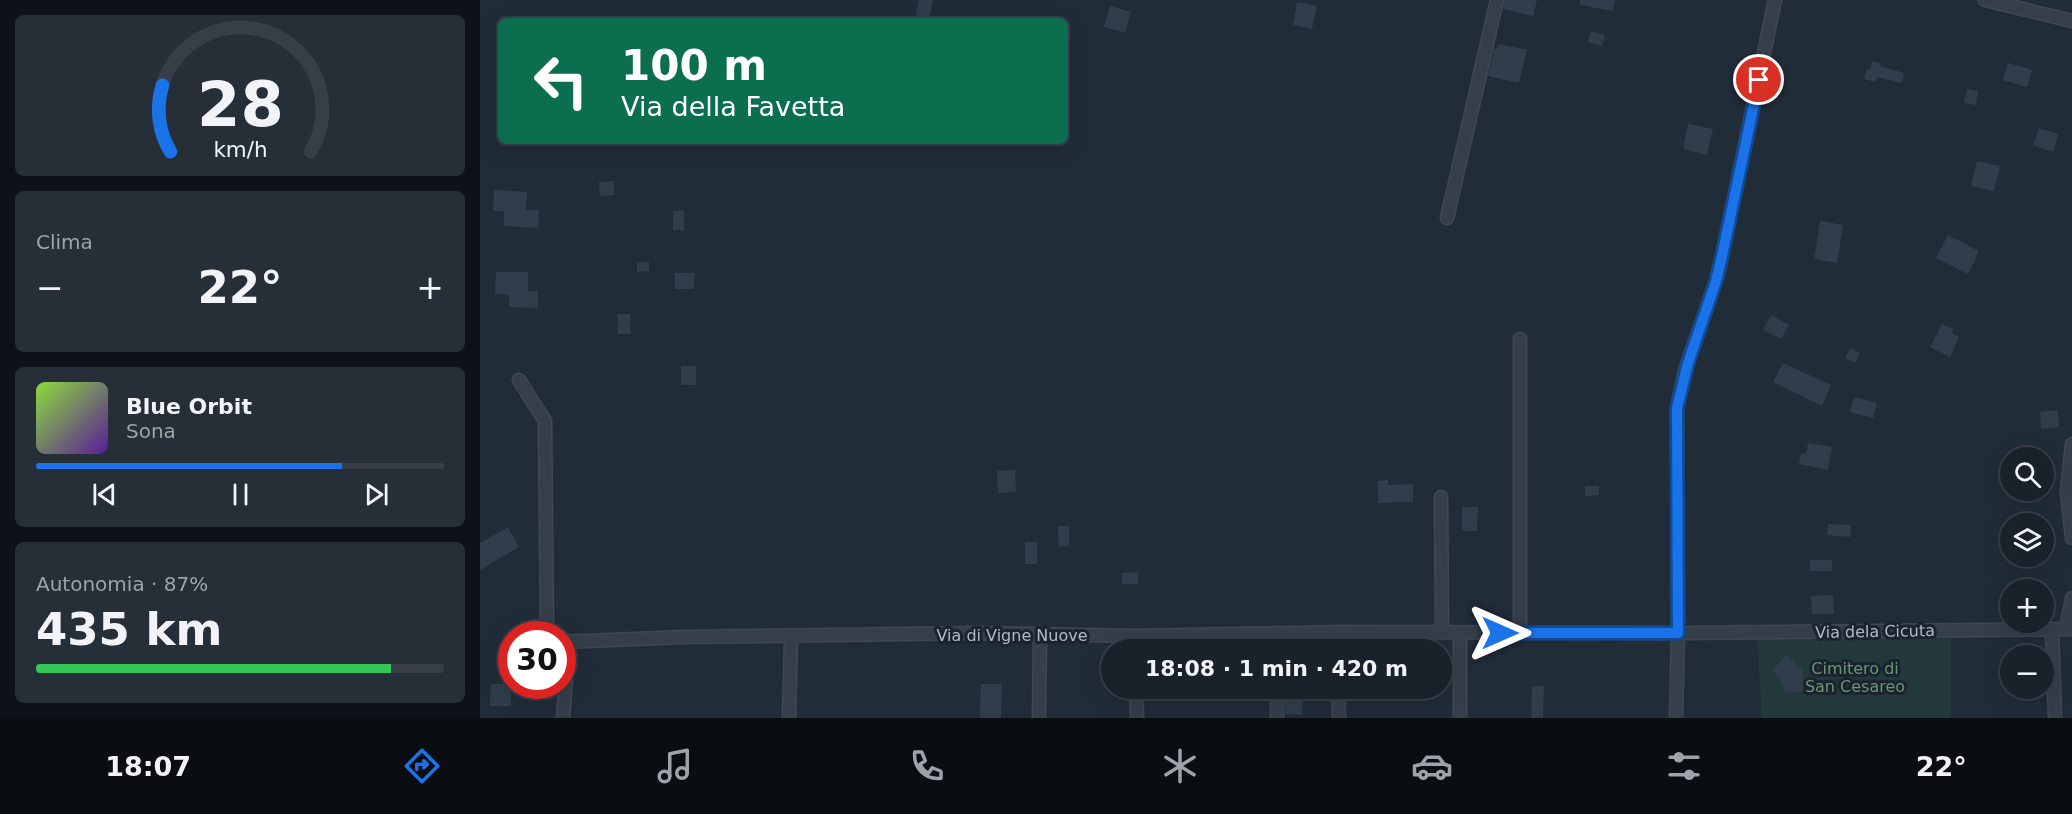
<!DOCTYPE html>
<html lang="it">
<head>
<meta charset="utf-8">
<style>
	body { margin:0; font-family:"DejaVu Sans",sans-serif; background:#262e37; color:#f1f3f6; height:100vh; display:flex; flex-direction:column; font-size:22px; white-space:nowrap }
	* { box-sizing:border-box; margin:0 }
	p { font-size:20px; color:#9fa3a9 }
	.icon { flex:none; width:33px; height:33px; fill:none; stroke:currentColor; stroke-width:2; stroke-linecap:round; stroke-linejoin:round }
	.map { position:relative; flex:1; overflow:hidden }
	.drawer { display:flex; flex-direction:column; gap:15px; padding:15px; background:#0e1218; width:480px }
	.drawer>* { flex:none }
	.hud { position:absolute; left:18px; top:18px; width:570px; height:126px; border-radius:9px; box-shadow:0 6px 24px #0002,0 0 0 2px #373e47; background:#0b6e4f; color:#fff; overflow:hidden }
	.tools { position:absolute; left:1520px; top:447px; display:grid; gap:12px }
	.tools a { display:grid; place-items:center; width:54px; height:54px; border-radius:50%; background:#19212b; box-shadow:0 6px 24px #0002,0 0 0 2px #373e47; font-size:30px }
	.speed { position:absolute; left:18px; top:621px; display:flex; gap:12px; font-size:30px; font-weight:700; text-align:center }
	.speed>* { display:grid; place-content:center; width:78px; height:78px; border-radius:50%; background:#19212b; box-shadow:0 6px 24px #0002,0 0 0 2px #373e47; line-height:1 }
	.speed .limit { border:9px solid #d22; background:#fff; color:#111 }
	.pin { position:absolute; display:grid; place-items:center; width:51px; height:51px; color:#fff; margin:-26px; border:3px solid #fff; border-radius:50%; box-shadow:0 2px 6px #0007 }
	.me { position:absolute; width:66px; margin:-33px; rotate:90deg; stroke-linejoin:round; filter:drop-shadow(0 0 4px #0008) }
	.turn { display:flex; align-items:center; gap:21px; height:126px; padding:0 24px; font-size:27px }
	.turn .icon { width:78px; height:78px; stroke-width:2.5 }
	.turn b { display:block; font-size:42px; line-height:51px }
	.big { font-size:45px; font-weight:700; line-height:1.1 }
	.drawer .card { flex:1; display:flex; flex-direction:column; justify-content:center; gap:9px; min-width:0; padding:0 21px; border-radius:9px; background:#262e37 }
	.drawer .dial { align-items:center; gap:0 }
	.dial svg { height:156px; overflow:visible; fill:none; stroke:#373e47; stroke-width:7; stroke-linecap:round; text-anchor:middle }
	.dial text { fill:#f1f3f6; stroke:none }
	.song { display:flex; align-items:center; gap:18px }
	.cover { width:72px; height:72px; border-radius:9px; background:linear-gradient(135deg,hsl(90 70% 55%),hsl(270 70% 35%)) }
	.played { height:6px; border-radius:3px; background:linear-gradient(90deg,#1a73e8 75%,#373e47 75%) }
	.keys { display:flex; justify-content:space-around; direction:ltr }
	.heat { display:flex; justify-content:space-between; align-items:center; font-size:33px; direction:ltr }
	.charge { height:9px; border-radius:4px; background:linear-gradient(90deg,#34c759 87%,#373e47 0) }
	.trip { position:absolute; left:621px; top:639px; width:351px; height:60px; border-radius:30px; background:#19212b; box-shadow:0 6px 24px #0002,0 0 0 2px #373e47; font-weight:700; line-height:60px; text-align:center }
	.tab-bar { display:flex; height:96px; justify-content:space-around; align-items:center; background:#0a0d11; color:#9fa3a9 }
	.tab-bar .icon { width:42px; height:42px }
	.tab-bar .active { color:#1a73e8 }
	.tab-bar b { font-size:27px; color:#f1f3f6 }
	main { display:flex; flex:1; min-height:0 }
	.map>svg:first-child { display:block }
	.green { fill:#23383a }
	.building { fill:#303e4c }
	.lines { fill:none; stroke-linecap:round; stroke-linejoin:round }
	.minor-casing { stroke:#3e4752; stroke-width:15 }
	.minor { stroke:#353e49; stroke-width:12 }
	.route-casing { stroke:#114b97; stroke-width:15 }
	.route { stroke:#1a73e8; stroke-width:10 }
	.labels { text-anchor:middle; stroke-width:6; stroke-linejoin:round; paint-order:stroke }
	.street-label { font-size:16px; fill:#b0b9c5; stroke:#1a232e }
	.park-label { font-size:16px; fill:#679670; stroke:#1a232e }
</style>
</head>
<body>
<main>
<section class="drawer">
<div class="card dial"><svg viewBox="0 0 100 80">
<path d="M14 69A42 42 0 1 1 86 69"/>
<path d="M14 69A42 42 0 0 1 10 35" stroke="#1a73e8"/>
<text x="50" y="56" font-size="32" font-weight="700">28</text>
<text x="50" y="72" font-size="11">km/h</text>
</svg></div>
<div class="card"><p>Clima</p>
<div class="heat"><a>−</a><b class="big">22°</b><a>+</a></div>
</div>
<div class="card">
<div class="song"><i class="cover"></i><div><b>Blue Orbit</b><p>Sona</p></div></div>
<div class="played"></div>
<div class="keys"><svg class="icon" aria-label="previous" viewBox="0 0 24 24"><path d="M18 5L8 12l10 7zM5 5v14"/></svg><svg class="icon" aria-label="pause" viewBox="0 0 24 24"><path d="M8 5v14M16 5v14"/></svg><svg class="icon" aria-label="next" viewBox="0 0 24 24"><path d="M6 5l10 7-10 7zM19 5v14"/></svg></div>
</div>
<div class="card"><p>Autonomia · 87%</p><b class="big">435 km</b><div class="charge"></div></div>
</section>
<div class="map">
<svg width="1592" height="718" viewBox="0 0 1592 718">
	<rect width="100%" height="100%" fill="#212c39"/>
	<path class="green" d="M1471,636V718H1282L1277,637Z"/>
	<path class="building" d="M439,0H453L449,19L436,17Z
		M1025,0H1057L1053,16L1023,9Z
		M1100,0H1135L1133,11L1100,5Z
		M817,2L837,6L832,29L813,25Z
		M630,6L651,12L645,33L624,27Z
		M1111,31L1125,35L1122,46L1108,42Z
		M1019,44L1047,50L1039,83L1008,76L1014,49H1017Z
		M1392,61L1401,63L1400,66L1424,73L1422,83L1397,77L1396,82L1384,79L1387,69L1390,70Z
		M1528,63L1552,70L1547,87L1523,80Z
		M1487,89L1498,91L1496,105L1484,103Z
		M1208,124L1233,129L1227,155L1203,149Z
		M1559,128L1578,134L1573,152L1553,145Z
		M1497,161L1520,166L1514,191L1491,186Z
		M134,181V195L120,196L119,182Z
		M14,190L47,192L46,210H59L58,228L24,226V211H13Z
		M204,210V230H193V211Z
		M1340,221L1363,225L1357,263L1334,259Z
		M1468,235L1499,251L1488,274L1456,258Z
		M169,262V271L157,272V263Z
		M16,272H48V291H58V308L29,307V295L15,294Z
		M195,273H215L214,289H195Z
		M137,314H150L151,334H138Z
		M1291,315L1309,325L1301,339L1283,330Z
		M1462,324L1474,329L1472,333L1479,337L1470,357L1450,347Z
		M1370,348L1380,353L1375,363L1365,358Z
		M1303,363L1351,385L1342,406L1293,382Z
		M201,366H216V385H201Z
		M1374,397L1397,403L1393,418L1370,412Z
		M1578,410L1579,427L1561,429L1560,412Z
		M1328,443L1352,447L1348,470L1319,464L1321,453L1326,454Z
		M535,470L536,492L518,493L517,471Z
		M908,480V485L933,484V502L898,503V481Z
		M1105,486H1119V495L1105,496Z
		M982,507H998L997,531H982Z
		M1348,524L1371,525L1370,537L1347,535Z
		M578,526H589V546L579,547Z
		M28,527L39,547L0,570V543Z
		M545,542H557V564H545Z
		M1330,560H1352V571H1330Z
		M658,572V584H642V573Z
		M1353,595L1354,614H1332L1331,596Z
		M1306,655L1322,669L1325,691L1305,693L1301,681L1293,670Z
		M11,684H31V706H10Z
		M501,684H522L521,718H500Z
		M1052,686H1064L1063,718H1051Z
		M805,689H823L822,715L805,714Z"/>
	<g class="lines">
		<defs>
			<path id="minor" d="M1505,0L1592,21
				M967,218L1017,0
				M1040,339V633
				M39,380L65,421L67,634
				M1592,444L1587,491L1592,538
				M961,497L962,632
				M1572,629L1575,718
				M1586,629L1592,598
				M858,632V650
				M795,633L796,650
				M980,633V718
				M656,636V650
				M82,642L204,637L496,633L656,636L862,632L1198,633L1592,629
				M656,688L657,718
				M797,688V718
				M858,688L859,718
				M83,718L89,641
				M309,718L311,636
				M559,718L560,634
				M1196,718L1198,633L1197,408L1205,370L1236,281L1242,256L1295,0"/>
		</defs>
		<use href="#minor" class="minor-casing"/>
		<use href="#minor" class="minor"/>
	</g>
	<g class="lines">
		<defs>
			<path id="route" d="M1020,633H1198L1197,408L1208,363L1236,281L1242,256L1279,80"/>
		</defs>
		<use href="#route" class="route-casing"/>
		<use href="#route" class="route"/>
	</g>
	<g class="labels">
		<g class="street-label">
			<text transform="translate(1395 631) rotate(-1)" y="6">Via dela Cicuta</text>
			<text x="532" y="641">Via di Vigne Nuove</text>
		</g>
		<g class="park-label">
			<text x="1375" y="674">Cimitero di<tspan x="1375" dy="18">San Cesareo</tspan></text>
		</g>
	</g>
</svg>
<div class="tools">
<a><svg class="icon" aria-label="search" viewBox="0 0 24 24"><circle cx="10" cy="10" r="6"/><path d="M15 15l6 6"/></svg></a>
<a><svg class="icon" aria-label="layers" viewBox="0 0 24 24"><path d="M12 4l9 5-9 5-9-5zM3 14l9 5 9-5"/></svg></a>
<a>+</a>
<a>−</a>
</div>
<div class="speed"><div class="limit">30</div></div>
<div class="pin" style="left:1279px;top:80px;background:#d93025"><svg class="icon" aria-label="arrive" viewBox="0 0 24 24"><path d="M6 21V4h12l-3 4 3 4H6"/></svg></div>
<svg class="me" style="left:1020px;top:633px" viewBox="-20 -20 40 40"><path d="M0-17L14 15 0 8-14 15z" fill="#1a73e8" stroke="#fff" stroke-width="4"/></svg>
<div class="trip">18:08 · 1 min · 420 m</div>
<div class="hud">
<div class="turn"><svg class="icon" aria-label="left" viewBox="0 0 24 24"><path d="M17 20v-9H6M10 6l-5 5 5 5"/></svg><div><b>100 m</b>Via della Favetta</div></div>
</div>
</div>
</main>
<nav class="tab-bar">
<b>18:07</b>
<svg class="icon active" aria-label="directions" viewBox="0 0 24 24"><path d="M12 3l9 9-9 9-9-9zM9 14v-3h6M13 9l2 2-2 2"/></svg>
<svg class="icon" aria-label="music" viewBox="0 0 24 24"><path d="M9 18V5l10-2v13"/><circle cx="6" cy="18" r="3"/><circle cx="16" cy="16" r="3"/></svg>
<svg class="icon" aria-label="phone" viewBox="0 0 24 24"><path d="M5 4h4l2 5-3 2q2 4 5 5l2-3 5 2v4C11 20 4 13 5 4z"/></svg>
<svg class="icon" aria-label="climate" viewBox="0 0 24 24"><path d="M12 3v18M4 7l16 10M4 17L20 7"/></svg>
<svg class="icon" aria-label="car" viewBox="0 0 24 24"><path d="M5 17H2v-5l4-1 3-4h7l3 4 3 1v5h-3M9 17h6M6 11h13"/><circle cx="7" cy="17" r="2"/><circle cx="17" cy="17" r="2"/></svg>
<svg class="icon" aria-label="filters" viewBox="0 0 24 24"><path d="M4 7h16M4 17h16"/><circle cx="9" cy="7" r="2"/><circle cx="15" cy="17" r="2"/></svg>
<b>22°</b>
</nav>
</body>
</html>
